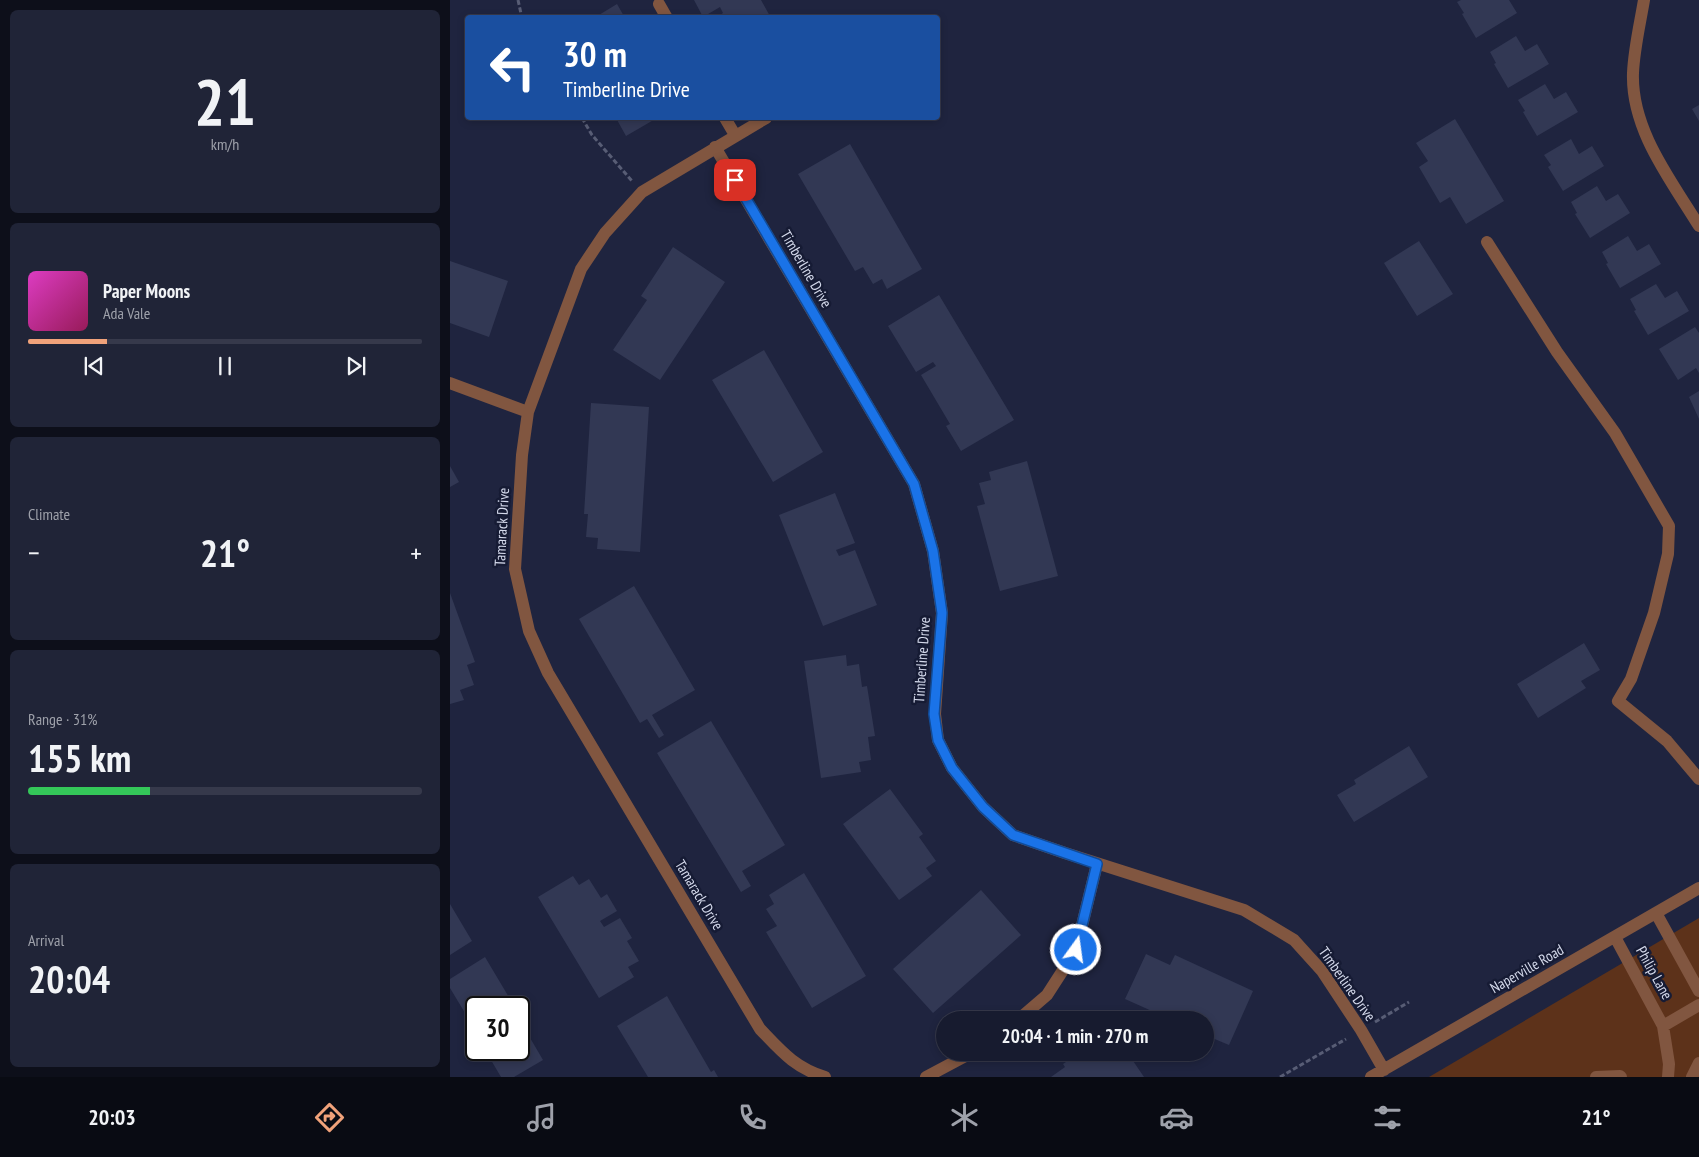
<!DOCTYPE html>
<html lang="en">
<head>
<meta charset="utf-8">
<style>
	body { margin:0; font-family:"PT Sans Narrow",sans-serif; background:#202437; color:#f1f3f6; height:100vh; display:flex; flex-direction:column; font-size:19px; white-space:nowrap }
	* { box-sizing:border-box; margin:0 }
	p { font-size:16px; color:#9ea1aa }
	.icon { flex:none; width:28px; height:28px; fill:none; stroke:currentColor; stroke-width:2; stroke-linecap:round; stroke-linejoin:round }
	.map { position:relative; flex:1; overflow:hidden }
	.side { display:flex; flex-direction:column; gap:10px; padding:10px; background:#0d0f1a; width:450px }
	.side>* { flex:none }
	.guide { position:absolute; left:15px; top:15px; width:475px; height:105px; border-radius:5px; box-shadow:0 2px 8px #0003,0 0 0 1px #36394b; background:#1a4fa0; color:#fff; overflow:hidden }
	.speed { position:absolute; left:15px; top:996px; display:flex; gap:10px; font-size:25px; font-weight:700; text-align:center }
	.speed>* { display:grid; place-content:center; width:65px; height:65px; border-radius:50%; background:#171b2f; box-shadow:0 2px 8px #0003,0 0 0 1px #36394b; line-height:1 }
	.speed .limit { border:2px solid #111; border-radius:8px; background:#fff; color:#111 }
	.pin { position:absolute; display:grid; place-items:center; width:42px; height:42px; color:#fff; margin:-21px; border-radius:10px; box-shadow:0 2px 8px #0006 }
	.me { position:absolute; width:55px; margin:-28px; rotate:14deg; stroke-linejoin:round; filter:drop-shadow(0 0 4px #0008) }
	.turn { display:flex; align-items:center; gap:18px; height:105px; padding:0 15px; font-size:22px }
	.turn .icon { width:65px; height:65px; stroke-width:2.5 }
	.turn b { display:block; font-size:35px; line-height:42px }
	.big { font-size:38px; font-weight:700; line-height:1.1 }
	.side .card { flex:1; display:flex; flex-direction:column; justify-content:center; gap:8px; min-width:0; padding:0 18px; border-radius:8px; background:#202437 }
	.side .dial { align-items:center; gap:0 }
	.dial b { font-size:65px; line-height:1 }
	.song { display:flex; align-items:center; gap:15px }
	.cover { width:60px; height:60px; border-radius:8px; background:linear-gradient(135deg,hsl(310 70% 55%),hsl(330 70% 35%)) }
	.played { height:5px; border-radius:2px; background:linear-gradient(90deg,#f0a27a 20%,#36394b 20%) }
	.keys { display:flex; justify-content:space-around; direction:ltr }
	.heat { display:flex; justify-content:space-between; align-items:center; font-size:28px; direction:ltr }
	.charge { height:8px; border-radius:4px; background:linear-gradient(90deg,#34c759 31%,#36394b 0) }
	.trip { position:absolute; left:486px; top:1011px; width:278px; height:50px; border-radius:25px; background:#171b2f; box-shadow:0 2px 8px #0003,0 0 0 1px #36394b; font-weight:700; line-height:50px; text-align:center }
	.dock { display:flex; height:80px; justify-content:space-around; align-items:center; background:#090b13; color:#9ea1aa }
	.dock .icon { width:35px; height:35px }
	.dock .current { color:#f0a27a }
	.dock b { font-size:22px; color:#f1f3f6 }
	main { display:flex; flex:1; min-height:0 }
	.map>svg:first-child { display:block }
	.green { fill:#5d321a }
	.building { fill:#323854 }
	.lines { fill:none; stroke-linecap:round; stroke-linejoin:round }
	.path { stroke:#585d75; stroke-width:3; stroke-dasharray:5 2.5; stroke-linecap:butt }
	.minor { stroke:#815640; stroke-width:12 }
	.route-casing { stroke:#114b97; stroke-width:12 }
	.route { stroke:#1a73e8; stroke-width:9 }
	.labels { text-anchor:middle; stroke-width:5; stroke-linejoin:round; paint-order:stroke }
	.street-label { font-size:15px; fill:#d4d9eb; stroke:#161b34 }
</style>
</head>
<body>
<main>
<section class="side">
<div class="card dial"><b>21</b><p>km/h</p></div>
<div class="card">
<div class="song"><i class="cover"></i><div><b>Paper Moons</b><p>Ada Vale</p></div></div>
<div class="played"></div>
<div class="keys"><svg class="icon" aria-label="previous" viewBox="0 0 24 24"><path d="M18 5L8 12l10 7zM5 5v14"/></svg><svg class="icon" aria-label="pause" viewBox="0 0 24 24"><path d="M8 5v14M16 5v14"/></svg><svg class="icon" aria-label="next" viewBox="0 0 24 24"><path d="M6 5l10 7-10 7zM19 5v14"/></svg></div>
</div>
<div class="card"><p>Climate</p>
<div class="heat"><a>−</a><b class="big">21°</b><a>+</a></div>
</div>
<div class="card"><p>Range · 31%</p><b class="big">155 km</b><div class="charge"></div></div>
<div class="card"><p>Arrival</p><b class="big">20:04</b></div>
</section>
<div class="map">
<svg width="1249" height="1077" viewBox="0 0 1249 1077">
	<rect width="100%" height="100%" fill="#1f243f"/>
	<path class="green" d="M1249,918V1077H979Z"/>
	<path class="building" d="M244,0H311L321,18H266L273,13L270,7L253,17Z
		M1011,0H1059L1067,13L1026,38L1012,14L1014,13L1007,2Z
		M167,4L175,18H144Z
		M1066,36L1075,51L1087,44L1099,64L1058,88L1044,64L1046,63L1040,52Z
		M1095,84L1104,99L1116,92L1128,112L1087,136L1073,112L1075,111L1068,100Z
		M1249,105V121L1242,109Z
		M166,118H207L176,136Z
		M1005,119L1054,201L1016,224L1000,197L990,203L969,167L978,161L966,143Z
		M1121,139L1129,154L1142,146L1154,166L1113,191L1098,167L1101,165L1094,155Z
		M400,144L472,269L437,289L432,279L423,284L413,267L405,271L348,174Z
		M1147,186L1156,201L1168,194L1180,213L1140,238L1125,214L1127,213L1121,202Z
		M1178,236L1187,251L1199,244L1211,264L1170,288L1156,264L1158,263L1152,252Z
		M969,241L1003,294L967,316L934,263Z
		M223,247L275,282L210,380L163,350L197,300L191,296Z
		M0,261L58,281L39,337L0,323Z
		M1206,284L1215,298L1227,291L1239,311L1198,335L1184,311L1186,310L1180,299Z
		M489,295L564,420L511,451L496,426L500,424L471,375L486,366L483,362L466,372L438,326Z
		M1245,327L1249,333V373L1246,368L1228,380L1209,349Z
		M314,350L373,452L323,482L262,380Z
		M1249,391V419L1239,397Z
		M141,403L199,407L190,552L147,549L148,538L136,537L138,514H134Z
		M577,461L608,576L550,591L527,506L535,504L529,483L541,480L539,472Z
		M0,466L9,482L0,487Z
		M385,493L405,543L386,550L389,556L405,550L427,605L373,626L329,515Z
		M184,586L245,690L202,715L214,735L209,738L197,719L190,723L129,619Z
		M0,593L25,662L17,665L24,685L10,690L14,700L0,704Z
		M1134,643L1150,670L1131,681L1136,688L1088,718L1067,684Z
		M396,655L397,666L409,664L412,687L417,686L425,736L418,737L421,760L409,762L411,772L371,778L354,661Z
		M261,721L335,845L292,871L301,886L291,892L207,753Z
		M959,746L978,777L904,822L887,795L906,784L904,780Z
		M440,789L473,834L469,837L486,861L476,868L482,876L449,900L393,824Z
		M354,873L416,976L362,1008L316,932L327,926L316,909L324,904L319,895Z
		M123,876L129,885L139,879L151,898L157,894L167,911L150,921L154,927L170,918L182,938L177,941L189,961L178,967L184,977L149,998L88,897Z
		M531,890L571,935L483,1013L443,969Z
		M0,904L22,941L0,955Z
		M696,954L720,965L725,955L803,991L779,1045L755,1035V1020H722L675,999Z
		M35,957L60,999L46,1008H26V1019L21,1023L0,988V979Z
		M217,996L261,1072L264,1070L268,1077H198L167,1026Z
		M69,1019L93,1060L64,1077H51L35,1050H69Z
		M631,1052H636L639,1057L645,1052H663L664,1054L666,1052H677L694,1077H601L615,1067L613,1064Z"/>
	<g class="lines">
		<path class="path" d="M68,0L72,18
			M132,118L142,135L182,181
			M925,1022L959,1002
			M830,1077L896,1039"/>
		<path class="minor" d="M1194,0C1190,24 1184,49 1183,73C1181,130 1221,180 1249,226
			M209,4L217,18
			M275,118L285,135
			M316,118L192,192L155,233L131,269L78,412L72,455L65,569L79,631L98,673L310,1029C331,1051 345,1068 375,1077
			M265,147L464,484L483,551L492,613L485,714L488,740L502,768L533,807L563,835L615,853L794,910L844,940L872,971L911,1030L934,1070
			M1037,242L1107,352L1165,433L1219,526L1218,554L1204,613L1181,679L1168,701L1217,741L1249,779
			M0,383L78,412
			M1206,913L1249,991
			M1165,937L1213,1026L1219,1064L1218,1077
			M568,1020L597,995L626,950L647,864
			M1213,1026L1249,1005
			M476,1077L523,1052
			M921,1077L1249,888
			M1146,1077L1170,1076L1171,1077
			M1242,1077L1249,1063"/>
	</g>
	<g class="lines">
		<defs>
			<path id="route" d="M285,180L464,484L483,551L492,613L484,714L488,740L502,768L533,807L563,835L647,864L626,950"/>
		</defs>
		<use href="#route" class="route-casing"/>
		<use href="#route" class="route"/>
	</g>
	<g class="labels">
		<g class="street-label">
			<text transform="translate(356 269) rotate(60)" y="5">Timberline Drive</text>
			<text transform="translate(52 527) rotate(-87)" y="5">Tamarack Drive</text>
			<text transform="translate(472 660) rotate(-86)" y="5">Timberline Drive</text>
			<text transform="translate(249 895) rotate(59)" y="5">Tamarack Drive</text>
			<text transform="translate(1077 969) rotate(-30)" y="5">Naperville Road</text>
			<text transform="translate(1204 973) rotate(61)" y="5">Philip Lane</text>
			<text transform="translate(897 984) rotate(55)" y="5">Timberline Drive</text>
		</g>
	</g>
</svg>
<div class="speed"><div class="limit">30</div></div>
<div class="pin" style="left:285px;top:180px;background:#d93025"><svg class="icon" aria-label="arrive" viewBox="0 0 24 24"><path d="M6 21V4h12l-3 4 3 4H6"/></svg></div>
<svg class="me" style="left:626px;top:950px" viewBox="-20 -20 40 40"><circle r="17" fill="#1a73e8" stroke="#fff" stroke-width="3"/><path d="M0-11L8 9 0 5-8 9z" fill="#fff"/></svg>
<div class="trip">20:04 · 1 min · 270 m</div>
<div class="guide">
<div class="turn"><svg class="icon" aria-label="left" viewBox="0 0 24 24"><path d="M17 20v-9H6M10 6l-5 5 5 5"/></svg><div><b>30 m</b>Timberline Drive</div></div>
</div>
</div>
</main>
<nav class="dock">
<b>20:03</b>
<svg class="icon current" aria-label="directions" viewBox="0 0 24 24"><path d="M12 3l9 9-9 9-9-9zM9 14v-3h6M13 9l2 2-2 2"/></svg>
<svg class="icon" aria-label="music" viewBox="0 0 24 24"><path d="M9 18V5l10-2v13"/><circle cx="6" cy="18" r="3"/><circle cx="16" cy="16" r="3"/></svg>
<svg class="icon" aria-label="phone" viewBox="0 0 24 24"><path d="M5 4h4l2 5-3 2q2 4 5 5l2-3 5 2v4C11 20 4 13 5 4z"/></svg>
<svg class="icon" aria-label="climate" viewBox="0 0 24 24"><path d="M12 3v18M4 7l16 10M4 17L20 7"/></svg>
<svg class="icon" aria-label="car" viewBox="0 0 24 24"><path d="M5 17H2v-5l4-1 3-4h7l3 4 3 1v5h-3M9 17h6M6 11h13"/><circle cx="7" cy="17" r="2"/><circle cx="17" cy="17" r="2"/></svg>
<svg class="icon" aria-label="filters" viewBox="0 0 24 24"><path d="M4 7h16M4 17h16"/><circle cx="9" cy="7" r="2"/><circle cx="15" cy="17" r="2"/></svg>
<b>21°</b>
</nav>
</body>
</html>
